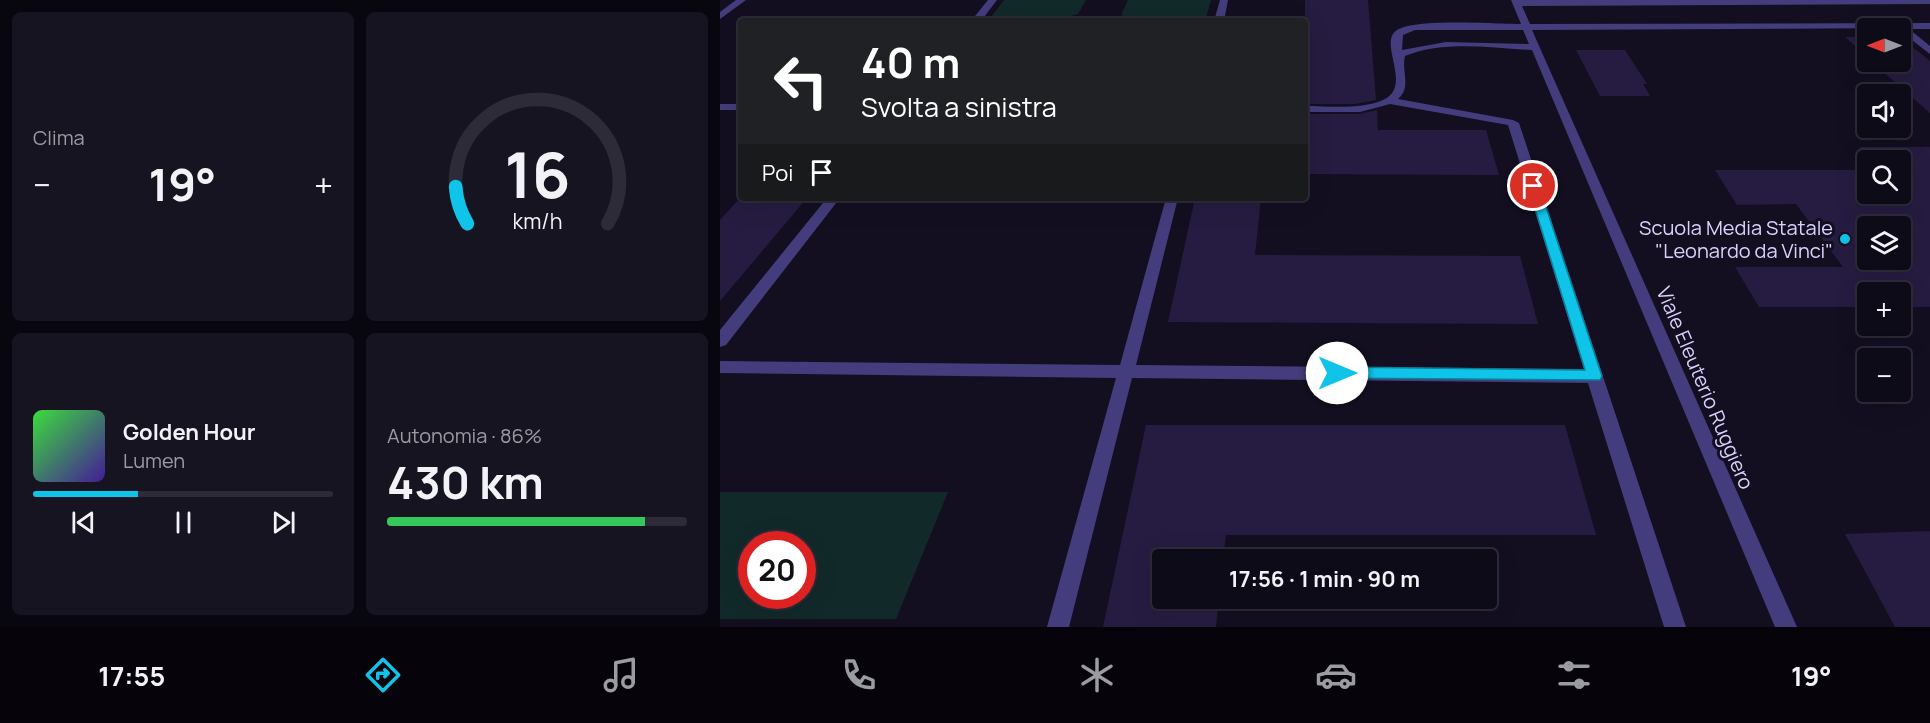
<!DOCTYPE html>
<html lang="it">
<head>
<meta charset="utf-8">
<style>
	body { margin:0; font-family:Manrope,sans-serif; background:#171422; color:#f1f3f6; height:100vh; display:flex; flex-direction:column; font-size:22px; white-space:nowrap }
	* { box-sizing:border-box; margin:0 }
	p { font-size:20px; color:#9b9ba2 }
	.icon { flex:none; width:33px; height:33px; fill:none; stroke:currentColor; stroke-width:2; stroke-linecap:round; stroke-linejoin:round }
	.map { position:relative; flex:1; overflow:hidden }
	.side { display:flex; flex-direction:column; gap:12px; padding:12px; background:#08060e; width:720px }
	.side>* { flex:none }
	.banner { position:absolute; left:18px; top:18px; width:570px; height:183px; border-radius:6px; box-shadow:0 6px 24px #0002,0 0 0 2px #2e2b38; background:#202124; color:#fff; overflow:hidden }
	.needle { width:39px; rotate:270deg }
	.buttons { position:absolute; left:1137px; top:18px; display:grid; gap:12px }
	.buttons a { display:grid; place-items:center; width:54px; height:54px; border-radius:6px; background:#0e0b19; box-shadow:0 6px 24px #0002,0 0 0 2px #2e2b38; font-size:30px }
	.speed { position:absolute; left:18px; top:531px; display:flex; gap:12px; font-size:30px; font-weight:700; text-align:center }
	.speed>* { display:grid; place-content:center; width:78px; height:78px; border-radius:50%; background:#0e0b19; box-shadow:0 6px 24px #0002,0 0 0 2px #2e2b38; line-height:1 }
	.speed .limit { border:9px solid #d22; background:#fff; color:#111 }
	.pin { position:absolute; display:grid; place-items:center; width:51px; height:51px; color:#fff; margin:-26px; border:3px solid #fff; border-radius:50%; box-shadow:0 2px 6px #0007 }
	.me { position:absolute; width:66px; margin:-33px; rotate:90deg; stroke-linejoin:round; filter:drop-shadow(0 0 4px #0008) }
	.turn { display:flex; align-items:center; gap:21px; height:126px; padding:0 24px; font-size:27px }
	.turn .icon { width:78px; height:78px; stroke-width:2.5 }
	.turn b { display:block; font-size:42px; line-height:51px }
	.then { display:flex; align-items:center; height:57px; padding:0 24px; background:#0003; gap:12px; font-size:22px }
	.big { font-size:45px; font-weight:700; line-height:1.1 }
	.side .card { flex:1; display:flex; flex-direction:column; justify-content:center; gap:9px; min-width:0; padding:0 21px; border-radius:9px; background:#171422 }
	.side .dial { align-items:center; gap:0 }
	.dial svg { height:156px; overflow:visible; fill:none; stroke:#2e2b38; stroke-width:7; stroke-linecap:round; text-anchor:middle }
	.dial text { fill:#f1f3f6; stroke:none }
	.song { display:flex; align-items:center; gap:18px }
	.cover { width:72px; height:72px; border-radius:9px; background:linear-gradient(135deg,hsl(120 70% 55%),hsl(260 70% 35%)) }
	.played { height:6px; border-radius:3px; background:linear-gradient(90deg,#10c4e9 35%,#2e2b38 35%) }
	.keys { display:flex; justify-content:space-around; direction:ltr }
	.heat { display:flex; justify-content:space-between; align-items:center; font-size:33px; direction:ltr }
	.charge { height:9px; border-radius:4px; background:linear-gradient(90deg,#34c759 86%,#2e2b38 0) }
	.side .tiles { flex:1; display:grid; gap:12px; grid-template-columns:repeat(2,1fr) }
	.trip { position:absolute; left:432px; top:549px; width:345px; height:60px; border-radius:6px; background:#0e0b19; box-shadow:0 6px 24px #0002,0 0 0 2px #2e2b38; font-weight:700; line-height:60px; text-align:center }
	.tab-bar { display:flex; height:96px; justify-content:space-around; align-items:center; background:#06040a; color:#9b9ba2 }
	.tab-bar .icon { width:42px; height:42px }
	.tab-bar .selected { color:#10c4e9 }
	.tab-bar b { font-size:27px; color:#f1f3f6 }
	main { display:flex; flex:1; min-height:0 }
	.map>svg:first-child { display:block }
	.green { fill:#12292a; fill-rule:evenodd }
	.building { fill:#261c41; fill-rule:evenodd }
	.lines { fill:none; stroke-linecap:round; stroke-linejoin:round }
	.minor { fill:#443d7d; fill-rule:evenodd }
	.route { fill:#10c4e9; stroke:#0a7f97; stroke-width:1.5 }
	.poi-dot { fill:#10c4e9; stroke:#130f21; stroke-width:2 }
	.labels { text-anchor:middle; stroke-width:6; stroke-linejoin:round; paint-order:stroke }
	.poi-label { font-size:20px; fill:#dad2fc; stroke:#130f21; text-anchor:end }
	.street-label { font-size:20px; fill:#dad2fc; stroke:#130f21 }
</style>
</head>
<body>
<main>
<section class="side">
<div class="tiles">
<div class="card"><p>Clima</p>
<div class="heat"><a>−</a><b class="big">19°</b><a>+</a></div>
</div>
<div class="card dial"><svg viewBox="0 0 100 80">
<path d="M14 69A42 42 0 1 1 86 69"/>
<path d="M14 69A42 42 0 0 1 8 50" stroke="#10c4e9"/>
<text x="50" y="56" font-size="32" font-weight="700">16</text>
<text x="50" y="72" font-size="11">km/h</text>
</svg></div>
<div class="card">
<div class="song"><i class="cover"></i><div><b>Golden Hour</b><p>Lumen</p></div></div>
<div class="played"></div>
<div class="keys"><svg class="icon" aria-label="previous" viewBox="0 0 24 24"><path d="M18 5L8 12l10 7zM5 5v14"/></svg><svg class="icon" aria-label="pause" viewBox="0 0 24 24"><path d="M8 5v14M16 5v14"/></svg><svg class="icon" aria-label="next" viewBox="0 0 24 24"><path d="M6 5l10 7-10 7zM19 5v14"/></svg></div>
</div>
<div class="card"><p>Autonomia · 86%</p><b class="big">430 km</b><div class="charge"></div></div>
</div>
</section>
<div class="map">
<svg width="1210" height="627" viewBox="0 0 1210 627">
	<rect width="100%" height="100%" fill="#130f21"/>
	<path class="green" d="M284,0H366L358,14L334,21H268Z
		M408,0H491L485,21H414L401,15Z
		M0,492H228L176,619H0ZM32,544H82V596H32Z"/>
	<path class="building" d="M585,0H648L656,100L635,104H585Z
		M1125,37H1148V57Z
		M1180,37L1210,61V113L1152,62H1180Z
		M856,50H905L927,84H923L930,96H880Z
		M657,110L658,130H766L779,175L585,174V114H640Z
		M1139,147H1210V307H1180V292H1148V307H1039L1015,267H1123L1076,204L1017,205L995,170H1148V194H1180V160H1152ZM1148,226H1180V260H1148Z
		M20,198H87L0,301V220Z
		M475,198H541L535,255L800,256L818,324L448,322Z
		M426,425H845L876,535H506L503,560H442V598H499L496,627H383Z
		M1210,531V627H1175L1125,534Z"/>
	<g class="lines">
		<path class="minor" d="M16,0H26L0,19V12Z
			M268,0H277L261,21H251Z
			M500,0H508L504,21H494Z
			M791,0H1210V4L802,6L810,24L1210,23V29H1189L1210,46V54L1180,31V28L812,30L1077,627H1055L812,50C771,48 724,40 685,56C681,71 692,87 678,99L793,120L799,123L966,627H944L868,383L412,378L349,627H327L396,378L0,373V361L400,365L446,198H458L416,365L864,369L788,125L670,104L640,112H585V106C610,106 640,110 663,100C694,86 657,43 677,30C697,18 775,24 801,24ZM695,30H803L809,44L726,42L682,50L683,35Z
			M0,104H21V110H0Z
			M107,198H120L6,345L0,347V330Z"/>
	</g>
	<path class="route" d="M813,183L819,186L882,376L880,380L611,378L609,373L611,369L617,367L865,370L808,186Z"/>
	<circle class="poi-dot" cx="1125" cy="239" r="6"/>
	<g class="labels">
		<g class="poi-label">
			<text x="1113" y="235">Scuola Media Statale<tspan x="1113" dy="23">"Leonardo da Vinci"</tspan></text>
		</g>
		<g class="street-label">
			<text transform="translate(985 388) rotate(67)" y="7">Viale Eleuterio Ruggiero</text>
		</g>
	</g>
</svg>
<div class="buttons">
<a><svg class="needle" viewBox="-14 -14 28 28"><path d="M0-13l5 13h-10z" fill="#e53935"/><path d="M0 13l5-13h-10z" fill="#9b9ba2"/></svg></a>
<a><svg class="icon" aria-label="sound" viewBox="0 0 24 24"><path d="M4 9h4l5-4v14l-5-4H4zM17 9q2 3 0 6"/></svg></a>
<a><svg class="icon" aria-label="search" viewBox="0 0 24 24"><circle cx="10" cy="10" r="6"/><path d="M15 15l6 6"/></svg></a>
<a><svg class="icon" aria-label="layers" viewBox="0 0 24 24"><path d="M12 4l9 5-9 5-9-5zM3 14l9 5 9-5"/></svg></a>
<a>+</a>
<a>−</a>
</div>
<div class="speed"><div class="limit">20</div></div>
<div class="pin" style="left:813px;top:186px;background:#d93025"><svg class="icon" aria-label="arrive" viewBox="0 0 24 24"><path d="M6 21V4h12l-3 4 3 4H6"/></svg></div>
<svg class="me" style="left:617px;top:373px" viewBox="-20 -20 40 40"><circle r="19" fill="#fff"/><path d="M0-13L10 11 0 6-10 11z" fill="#10c4e9"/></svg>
<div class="trip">17:56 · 1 min · 90 m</div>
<div class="banner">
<div class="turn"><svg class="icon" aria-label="left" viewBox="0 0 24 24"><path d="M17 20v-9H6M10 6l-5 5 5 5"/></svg><div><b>40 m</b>Svolta a sinistra</div></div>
<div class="then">Poi<svg class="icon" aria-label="arrive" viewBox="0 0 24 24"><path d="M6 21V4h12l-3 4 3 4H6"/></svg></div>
</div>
</div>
</main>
<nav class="tab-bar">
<b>17:55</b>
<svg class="icon selected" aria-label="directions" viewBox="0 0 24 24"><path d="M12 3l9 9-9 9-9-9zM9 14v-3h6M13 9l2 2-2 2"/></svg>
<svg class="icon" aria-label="music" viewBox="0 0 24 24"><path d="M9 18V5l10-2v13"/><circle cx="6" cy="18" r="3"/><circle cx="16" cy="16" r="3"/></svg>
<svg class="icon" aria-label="phone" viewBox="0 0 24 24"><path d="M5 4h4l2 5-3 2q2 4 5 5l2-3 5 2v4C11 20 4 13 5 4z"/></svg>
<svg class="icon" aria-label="climate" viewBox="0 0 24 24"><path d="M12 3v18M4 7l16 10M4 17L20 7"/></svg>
<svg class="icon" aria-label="car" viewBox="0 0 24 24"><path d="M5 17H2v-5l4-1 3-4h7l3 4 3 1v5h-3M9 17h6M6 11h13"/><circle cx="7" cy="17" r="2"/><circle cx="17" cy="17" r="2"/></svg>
<svg class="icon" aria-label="filters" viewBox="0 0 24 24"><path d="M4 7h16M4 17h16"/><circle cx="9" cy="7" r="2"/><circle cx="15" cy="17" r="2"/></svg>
<b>19°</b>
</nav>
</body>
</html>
